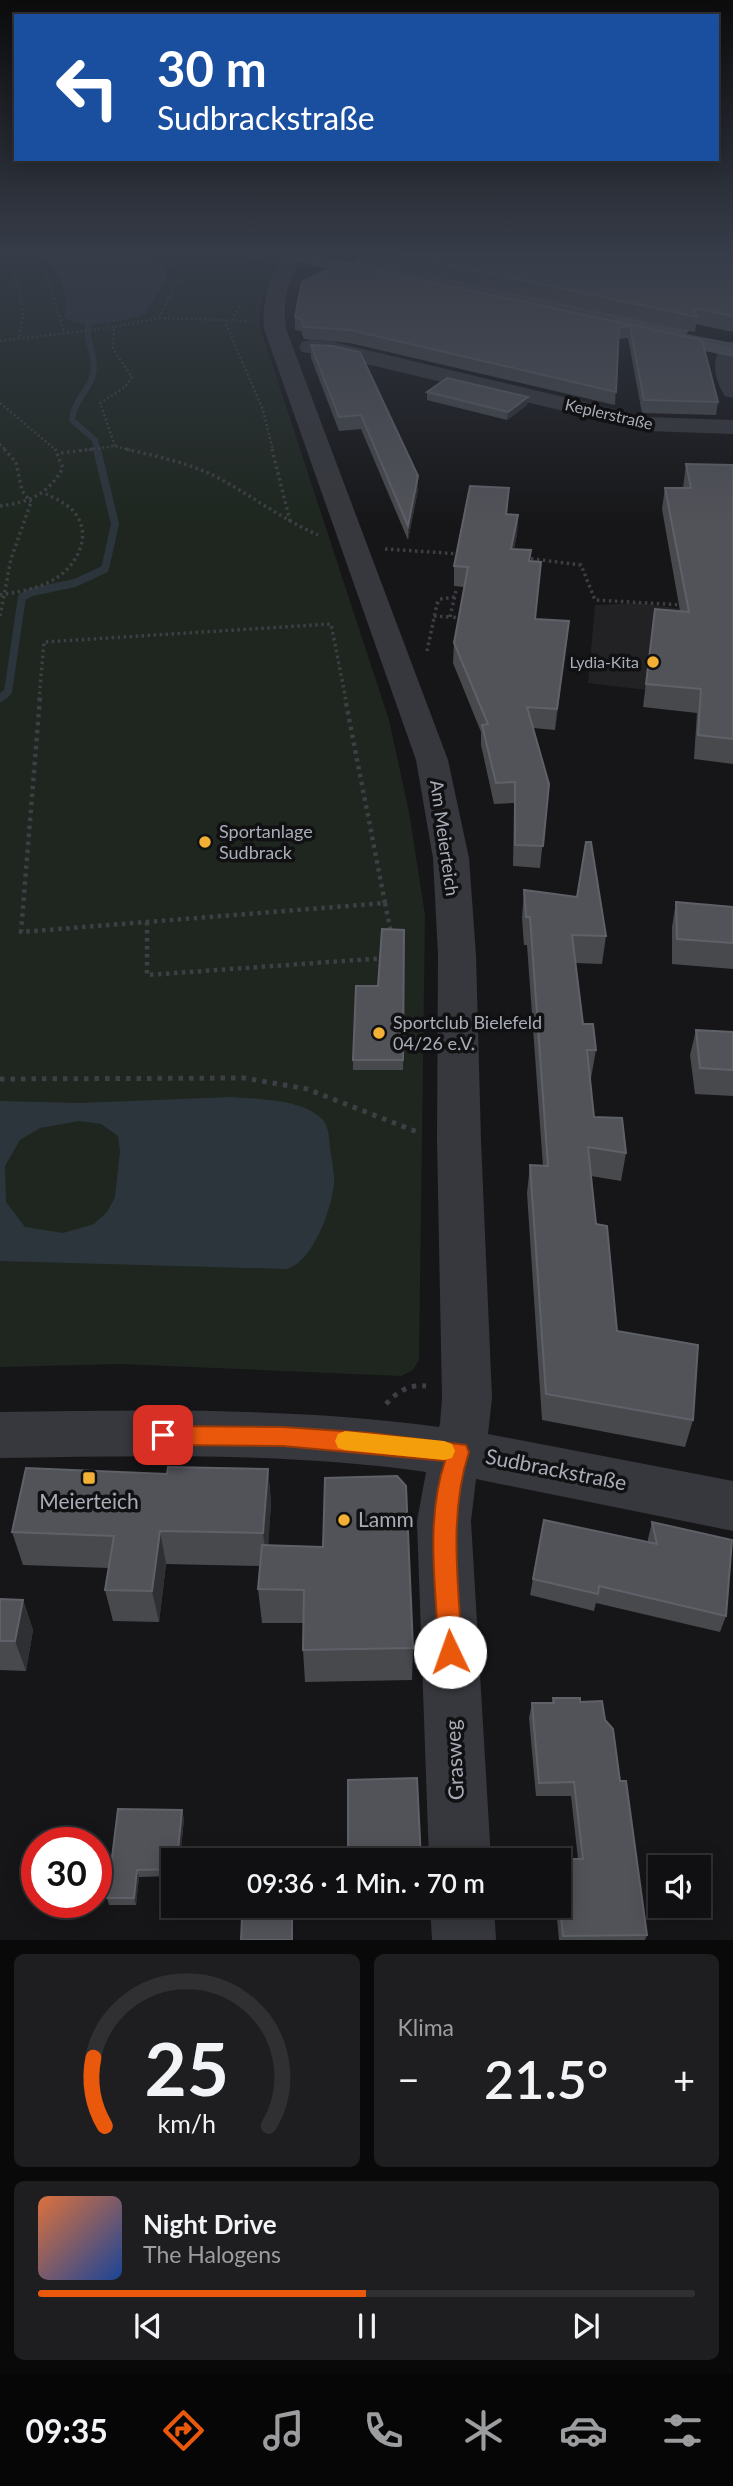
<!DOCTYPE html>
<html lang="de">
<head>
<meta charset="utf-8">
<style>
	body { margin:0; font-family:Lato,sans-serif; background:#1e1e20; color:#f1f3f6; height:100vh; display:flex; flex-direction:column; font-size:26px; white-space:nowrap }
	* { box-sizing:border-box; margin:0 }
	p { font-size:23px; color:#9c9d9f }
	.icon { flex:none; width:38px; height:38px; fill:none; stroke:currentColor; stroke-width:2; stroke-linecap:round; stroke-linejoin:round }
	.map { position:relative; height:1940px; overflow:hidden }
	.side { display:flex; flex-direction:column; gap:14px; padding:14px; background:#09090a; flex:1 }
	.side>* { flex:none }
	.hud { position:absolute; left:14px; top:14px; width:705px; height:147px; border-radius:0px; box-shadow:0 4px 18px #0003,0 0 0 2px #303032; background:#1a4fa0; color:#fff; overflow:hidden }
	.tools { position:absolute; left:648px; top:1855px; display:grid; gap:14px }
	.tools a { display:grid; place-items:center; width:63px; height:63px; border-radius:0px; background:#101012; box-shadow:0 4px 18px #0003,0 0 0 2px #303032; font-size:35px }
	.speed { position:absolute; left:21px; top:1827px; display:flex; gap:14px; font-size:35px; font-weight:700; text-align:center }
	.speed>* { display:grid; place-content:center; width:91px; height:91px; border-radius:50%; background:#101012; box-shadow:0 4px 18px #0003,0 0 0 2px #303032; line-height:1 }
	.speed .limit { border:10px solid #d22; background:#fff; color:#111 }
	.pin { position:absolute; display:grid; place-items:center; width:60px; height:60px; color:#fff; margin:-30px; border-radius:14px; box-shadow:0 4px 10px #0006 }
	.me { position:absolute; width:77px; margin:-38px; rotate:357deg; stroke-linejoin:round; filter:drop-shadow(0 0 5px #0008) }
	.turn { display:flex; align-items:center; gap:24px; height:147px; padding:0 28px; font-size:32px }
	.turn .icon { width:91px; height:91px; stroke-width:2.5 }
	.turn b { display:block; font-size:49px; line-height:60px }
	.big { font-size:52px; font-weight:600; line-height:1.1 }
	.side .card { flex:1; display:flex; flex-direction:column; justify-content:center; gap:10px; min-width:0; padding:0 24px; border-radius:10px; background:#1e1e20 }
	.side .dial { align-items:center; gap:0 }
	.dial svg { height:182px; overflow:visible; fill:none; stroke:#303032; stroke-width:7; stroke-linecap:round; text-anchor:middle }
	.dial text { fill:#f1f3f6; stroke:none }
	.song { display:flex; align-items:center; gap:21px }
	.cover { width:84px; height:84px; border-radius:10px; background:linear-gradient(135deg,hsl(20 70% 55%),hsl(220 70% 35%)) }
	.played { height:7px; border-radius:4px; background:linear-gradient(90deg,#ea580c 50%,#303032 50%) }
	.keys { display:flex; justify-content:space-around; direction:ltr }
	.heat { display:flex; justify-content:space-between; align-items:center; font-size:38px; direction:ltr }
	.side .tiles { flex:1; display:grid; gap:14px; grid-template-columns:1fr 1fr }
	.card:last-child { grid-column:span 2 }
	.trip { position:absolute; left:161px; top:1848px; width:410px; height:70px; border-radius:0px; background:#101012; box-shadow:0 4px 18px #0003,0 0 0 2px #303032; font-weight:600; line-height:70px; text-align:center }
	.tabs { display:flex; height:112px; justify-content:space-around; align-items:center; background:#060607; color:#9c9d9f }
	.tabs .icon { width:49px; height:49px }
	.tabs .on { color:#ea580c }
	.tabs b { font-size:32px; color:#f1f3f6 }
	.map>svg:first-child { display:block }
	.built { fill:#222225 }
	.green { fill:#1e261f }
	.water { fill:#2c353c; fill-rule:evenodd }
	.lines { fill:none; stroke-linecap:round; stroke-linejoin:round }
	.stream-far1 { stroke:#2c353c; stroke-width:6 }
	.stream { stroke:#2c353c; stroke-width:8 }
	.path-far3 { stroke:#3d3f44; stroke-width:2.5; stroke-dasharray:2 2.5; stroke-linecap:butt }
	.path-far2 { stroke:#3d3f44; stroke-width:3.5; stroke-dasharray:2.5 3.5; stroke-linecap:butt }
	.path-far1 { stroke:#3d3f44; stroke-width:4.5; stroke-dasharray:3.5 4.5; stroke-linecap:butt }
	.path { stroke:#3d3f44; stroke-width:5; stroke-dasharray:4.5 6; stroke-linecap:butt }
	.minor { fill:#37383d; fill-rule:evenodd }
	.major { fill:#53555c; fill-rule:evenodd }
	.tram { stroke:#4a4c52; stroke-width:2 }
	.wall { fill:#47494d }
	.shaded-wall { fill:#2f3033 }
	.building { fill:#525359; stroke:#5f6168; stroke-width:2 }
	.route { fill:#ea580c; stroke:#983908; stroke-width:2 }
	.slow { fill:#f59e0b }
	.poi-dot { fill:#f2b134; stroke:#111113; stroke-width:2.5 }
	.labels { text-anchor:middle; stroke-width:7; stroke-linejoin:round; paint-order:stroke }
	.far-street-label { font-size:16px; fill:#a8adb8; stroke:#111113 }
	.far-poi-label { font-size:16px; fill:#a8adb8; stroke:#111113; text-anchor:end }
	.poi-label { font-size:18px; fill:#a8adb8; stroke:#111113; text-anchor:start }
	.street-label { font-size:18px; fill:#a8adb8; stroke:#111113 }
	.near-street-label { font-size:21px; fill:#a8adb8; stroke:#111113 }
	.near-poi-label { font-size:21px; fill:#a8adb8; stroke:#111113 }
</style>
</head>
<body>
<div class="map">
<svg width="733" height="1940" viewBox="0 0 733 1940">
	<rect width="100%" height="100%" fill="#161618"/>
	<path class="built" d="M639,603L704,612L714,698L588,683L595,605Z"/>
	<path class="green" d="M0,254H257L280,260L279,265H274L262,298L259,324L389,720L409,812L425,915L419,1360L413,1370L401,1376L121,1364L0,1367Z"/>
	<path class="water" d="M40,254H148L165,268L167,277L146,313C126,322 83,330 64,317C71,293 57,271 40,254Z
		M232,1097C258,1099 299,1099 320,1117C329,1124 329,1137 330,1147C331,1158 335,1173 334,1184C331,1211 313,1261 287,1269L0,1261V1101L79,1103ZM79,1121L101,1124L118,1136L120,1151L115,1197L107,1212L94,1224L63,1233L25,1227L6,1202L5,1166L20,1140L40,1128Z"/>
	<g class="lines">
		<path class="stream-far1" d="M94,314C79,332 95,349 94,368C93,388 73,400 72,420L95,440L98,451"/>
		<path class="stream" d="M0,698L8,692L22,597L32,592L75,583L105,569L115,524L97,449"/>
		<path class="path-far3" d="M1,254C18,280 28,306 19,337
			M33,254L44,268L64,332
			M224,254L262,257
			M159,318L250,321
			M224,320L263,410L273,451
			M232,320L241,305
			M0,341L114,327
			M0,403L57,451
			M0,444L6,451
			M115,446L100,403L125,387L132,377L113,349L114,327L159,318L181,273L165,254
			M80,451L115,446L133,451"/>
		<path class="path-far2" d="M4,449L16,462L22,491L31,502
			M126,449C159,457 195,464 224,481C256,499 284,520 318,535
			M272,449L290,521
			M61,453L93,449
			M0,506C30,502 47,495 63,468L55,449
			M385,549L460,554
			M525,558L581,565L595,600L683,605
			M456,591L450,617L461,618
			M0,595C18,592 37,589 53,580C74,569 92,539 77,516C70,505 57,499 46,494
			M0,616L11,559L31,502
			M434,616L450,617
			M427,651L437,604L440,599L455,597
			M39,700L44,642L331,624L346,700"/>
		<path class="path-far1" d="M40,698L21,932L385,903L345,698
			M385,903L391,933
			M147,922V975L386,958"/>
		<path class="path" d="M0,1079L244,1078L307,1089L420,1133
			M386,1404C397,1392 409,1384 426,1386"/>
		<path class="minor" d="M285,254H304C288,277 282,301 286,329L448,760L469,858L476,955L481,1140L492,1398L488,1434L733,1481V1531L476,1479L471,1521L491,1860H429L417,1521L426,1472C285,1452 142,1456 0,1458V1412C146,1410 293,1407 439,1427L440,1424L442,1398L437,1140L438,955L433,858L416,760L264,329C262,302 268,275 285,254Z
			M310,340L333,342L648,417L733,420V434L648,431L333,356L302,352L299,347L302,342Z
			M733,341V398L725,396C713,379 708,348 733,341Z
			M430,1906H494L496,1940H432Z"/>
		<path class="major" d="M278,254H314L356,263L358,258L365,256L680,323L687,325L691,329L686,334L733,343V357L644,338L641,333L646,328L397,275L395,280L388,282L280,258Z"/>
		<path class="tram" d="M302,254L380,271
			M374,267L616,319
			M606,320L733,346"/>
	</g>
	<path class="wall" d="M365,254H733V332L696,324L695,332L365,262Z
		M340,263L702,340L718,402L716,415L642,413L628,338L618,339L615,405L350,343L304,339L301,331L295,330V317Z
		M311,345L418,490L408,540L361,429L339,431L311,358Z
		M427,392L528,397L527,405L507,420L427,400Z
		M686,464L733,465V764L694,759L697,713L643,707L655,609L680,611L662,509L665,488H683Z
		M509,488L507,514L518,515L517,534L514,549L530,561L535,619L569,621L555,730L533,728L549,784L540,868L513,866L514,803L494,804L481,745V732L453,663L454,643L464,587L454,586V566Z
		M524,890L606,936L602,964L575,963L583,1024L596,1050L591,1078H590L594,1117L626,1153L621,1181L591,1176L596,1224L617,1331L693,1420L685,1447L542,1420L527,1193L530,1165L543,1166L527,945H524L522,918Z
		M676,902L733,907V969L672,964V927Z
		M404,930L403,1070H353V1060L378,986Z
		M696,1030L733,1032V1096L695,1094L690,1055Z
		M268,1469L271,1503L268,1545L413,1648L412,1680L305,1682L303,1650V1623H262L258,1589L260,1566L166,1564L159,1622L113,1621L105,1590L109,1568L23,1565L12,1532L167,1474Z
		M544,1520L648,1542V1539L652,1522L726,1616L720,1632L596,1603L594,1611L530,1595Z
		M0,1599L23,1600L33,1630L26,1671L0,1670Z
		M553,1698L580,1702L605,1720L620,1781L647,1935L645,1940H559L556,1906H558V1860L578,1859L571,1796H536L529,1718L532,1703H552Z
		M184,1818L180,1860H173V1876L139,1877L136,1905H109L107,1898Z
		M349,1906H423L422,1918L349,1919Z"/>
	<path class="shaded-wall" d="M528,397L527,405L507,420L508,412Z
		M418,476V490L408,540V526Z
		M518,515L517,534L510,568L511,549Z
		M569,621L567,642L555,730L557,709Z
		M268,1469L271,1503L267,1566L263,1533Z
		M160,1531L166,1564L159,1622L152,1591Z
		M23,1600L33,1630L26,1671L15,1641Z
		M182,1810L184,1818L180,1860H177Z
		M137,1870L139,1877L136,1905L134,1898Z"/>
	<path class="building" d="M397,254H733V316L694,308L697,317Z
		M340,263L702,340L718,402L644,400L630,326L619,327L616,392L350,330L304,327L301,319L295,317L302,282Z
		M311,345L332,346L360,352L418,476L408,526L361,415L339,417Z
		M447,378L528,397L508,412L427,392Z
		M686,464L733,465V739L698,735L701,689L646,684L655,609L689,612L665,488H691Z
		M470,486L509,488L506,514L518,515L511,549L531,550L529,561L541,562L535,619L569,621L557,709L527,707L549,784L543,846L515,845V782L496,783L482,725L488,724L454,643L468,567L454,566Z
		M586,842H591L606,936L572,935L583,1024H593L596,1050H587L594,1117L622,1118L626,1153L588,1147L596,1224L607,1226L617,1331L698,1345L693,1420L546,1394L530,1165L548,1166L530,917H526L524,890L577,897Z
		M676,902L733,907V943L677,939Z
		M382,929L404,930L403,1060H353L356,986H378Z
		M696,1030L733,1032V1070L700,1068Z
		M168,1467L268,1469L263,1533L160,1531L152,1591L105,1590L114,1536L12,1532L26,1468L167,1474Z
		M397,1476L406,1486L413,1648L303,1650L304,1590L258,1589L262,1545L323,1547L325,1478Z
		M544,1520L657,1544L652,1522L732,1540L726,1616L599,1586L598,1594L533,1579Z
		M0,1599L23,1600L15,1641H0Z
		M553,1698H580V1702L602,1701L605,1720L613,1729L620,1781H626L647,1935L563,1936L558,1886V1860H556V1859H583L574,1782L539,1783L532,1703H554Z
		M417,1778L421,1860H348V1780Z
		M118,1809L182,1810L177,1860H173V1869L137,1870L134,1898H107Z
		M292,1917V1940H241L242,1918Z"/>
	<linearGradient id="sky" x2="0" y2="1"><stop stop-color="#0c0c0d"/><stop offset="0.48" stop-color="#363c48"/><stop offset="1" stop-color="#363c48" stop-opacity="0"/></linearGradient>
	<rect width="733" height="526" fill="url(#sky)"/>
	<path class="route" d="M163,1426L283,1427L371,1433L466,1445L469,1452C448,1517 459,1585 462,1652L459,1660L450,1663L442,1660L439,1652C436,1589 425,1521 445,1461L283,1446L163,1445L155,1442L152,1435L155,1428Z"/>
	<path class="slow" d="M345,1431L444,1441L452,1444L455,1451L452,1458L444,1460L345,1450L338,1448L335,1441L338,1434Z"/>
	<g class="poi-dot">
		<circle cx="653" cy="662" r="7"/>
		<circle cx="205" cy="842" r="7"/>
		<circle cx="379" cy="1033" r="7"/>
		<rect x="82" y="1471" width="14" height="14" rx="3.5"/>
		<circle cx="344" cy="1520" r="7"/>
	</g>
	<g class="labels">
		<g class="far-street-label">
			<text transform="translate(609 414) rotate(13)" y="6">Keplerstraße</text>
		</g>
		<g class="far-poi-label">
			<text x="639" y="668">Lydia-Kita</text>
		</g>
		<g class="poi-label">
			<text x="219" y="838">Sportanlage<tspan x="219" dy="21">Sudbrack</tspan></text>
			<text x="393" y="1029">Sportclub Bielefeld<tspan x="393" dy="21">04/26 e.V.</tspan></text>
		</g>
		<g class="street-label">
			<text transform="translate(444 838) rotate(82)" y="6">Am Meierteich</text>
		</g>
		<g class="near-street-label">
			<text transform="translate(556 1470) rotate(11)" y="7">Sudbrackstraße</text>
			<text transform="translate(455 1760) rotate(-93)" y="7">Grasweg</text>
		</g>
		<g class="near-poi-label">
			<text x="89" y="1509">Meierteich</text>
			<text x="358" y="1527" text-anchor="start">Lamm</text>
		</g>
	</g>
</svg>
<div class="tools">
<a><svg class="icon" aria-label="sound" viewBox="0 0 24 24"><path d="M4 9h4l5-4v14l-5-4H4zM17 9q2 3 0 6"/></svg></a>
</div>
<div class="speed"><div class="limit">30</div></div>
<div class="pin" style="left:163px;top:1435px;background:#d93025"><svg class="icon" aria-label="arrive" viewBox="0 0 24 24"><path d="M6 21V4h12l-3 4 3 4H6"/></svg></div>
<svg class="me" style="left:450px;top:1652px" viewBox="-20 -20 40 40"><circle r="19" fill="#fff"/><path d="M0-13L10 11 0 6-10 11z" fill="#ea580c"/></svg>
<div class="trip">09:36 · 1 Min. · 70 m</div>
<div class="hud">
<div class="turn"><svg class="icon" aria-label="left" viewBox="0 0 24 24"><path d="M17 20v-9H6M10 6l-5 5 5 5"/></svg><div><b>30 m</b>Sudbrackstraße</div></div>
</div>
</div>
<section class="side">
<div class="tiles">
<div class="card dial"><svg viewBox="0 0 100 80">
<path d="M14 69A42 42 0 1 1 86 69"/>
<path d="M14 69A42 42 0 0 1 9 39" stroke="#ea580c"/>
<text x="50" y="56" font-size="32" font-weight="700">25</text>
<text x="50" y="72" font-size="11">km/h</text>
</svg></div>
<div class="card"><p>Klima</p>
<div class="heat"><a>−</a><b class="big">21.5°</b><a>+</a></div>
</div>
<div class="card">
<div class="song"><i class="cover"></i><div><b>Night Drive</b><p>The Halogens</p></div></div>
<div class="played"></div>
<div class="keys"><svg class="icon" aria-label="previous" viewBox="0 0 24 24"><path d="M18 5L8 12l10 7zM5 5v14"/></svg><svg class="icon" aria-label="pause" viewBox="0 0 24 24"><path d="M8 5v14M16 5v14"/></svg><svg class="icon" aria-label="next" viewBox="0 0 24 24"><path d="M6 5l10 7-10 7zM19 5v14"/></svg></div>
</div>
</div>
</section>
<nav class="tabs">
<b>09:35</b>
<svg class="icon on" aria-label="directions" viewBox="0 0 24 24"><path d="M12 3l9 9-9 9-9-9zM9 14v-3h6M13 9l2 2-2 2"/></svg>
<svg class="icon" aria-label="music" viewBox="0 0 24 24"><path d="M9 18V5l10-2v13"/><circle cx="6" cy="18" r="3"/><circle cx="16" cy="16" r="3"/></svg>
<svg class="icon" aria-label="phone" viewBox="0 0 24 24"><path d="M5 4h4l2 5-3 2q2 4 5 5l2-3 5 2v4C11 20 4 13 5 4z"/></svg>
<svg class="icon" aria-label="climate" viewBox="0 0 24 24"><path d="M12 3v18M4 7l16 10M4 17L20 7"/></svg>
<svg class="icon" aria-label="car" viewBox="0 0 24 24"><path d="M5 17H2v-5l4-1 3-4h7l3 4 3 1v5h-3M9 17h6M6 11h13"/><circle cx="7" cy="17" r="2"/><circle cx="17" cy="17" r="2"/></svg>
<svg class="icon" aria-label="filters" viewBox="0 0 24 24"><path d="M4 7h16M4 17h16"/><circle cx="9" cy="7" r="2"/><circle cx="15" cy="17" r="2"/></svg>
</nav>
</body>
</html>
